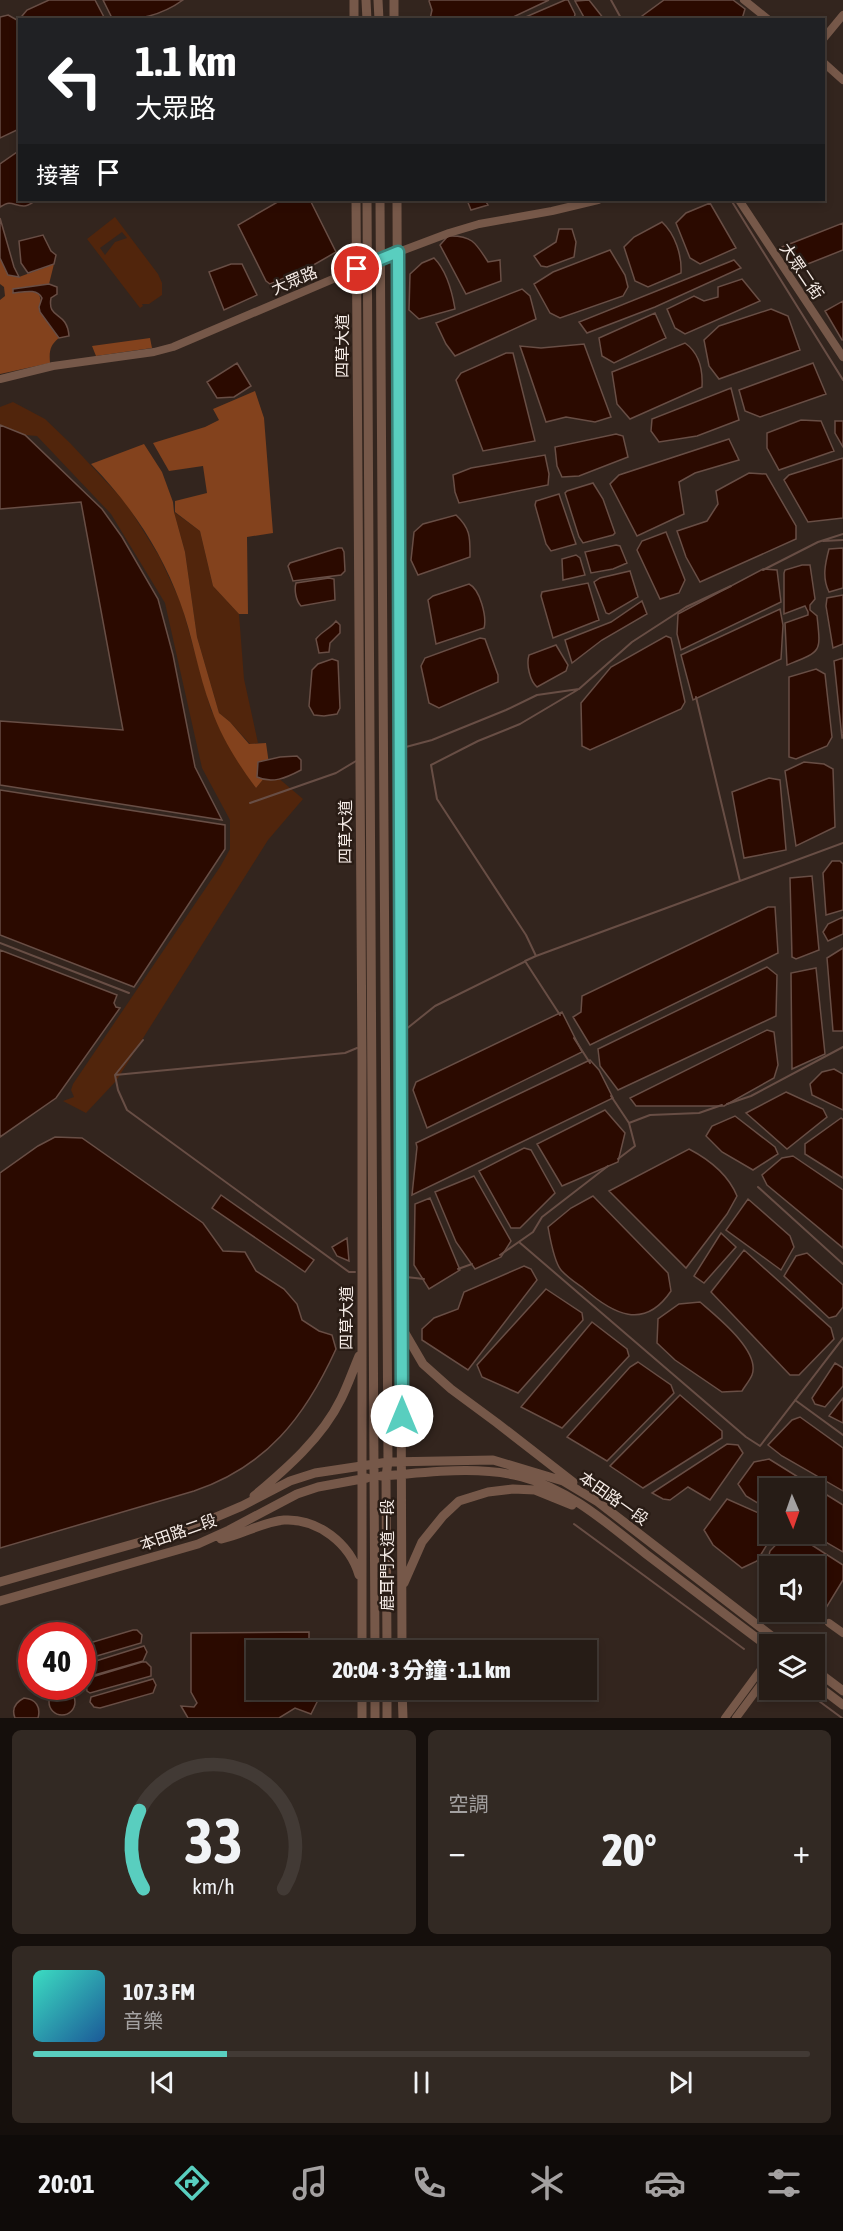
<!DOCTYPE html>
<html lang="zh-TW">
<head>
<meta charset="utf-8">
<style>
	body { margin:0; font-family:"Asap Condensed","Noto Sans TC",sans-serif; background:#322923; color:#f1f3f6; height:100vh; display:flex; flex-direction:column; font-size:22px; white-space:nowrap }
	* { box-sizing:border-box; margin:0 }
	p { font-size:20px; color:#a4a1a1 }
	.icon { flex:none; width:33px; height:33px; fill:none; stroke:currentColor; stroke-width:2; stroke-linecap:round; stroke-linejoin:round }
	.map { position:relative; height:1718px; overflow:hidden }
	.sheet { display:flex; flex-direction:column; gap:12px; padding:12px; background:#150f0c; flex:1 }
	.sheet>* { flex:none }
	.banner { position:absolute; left:18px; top:18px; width:807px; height:183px; border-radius:0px; box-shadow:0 3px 9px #0003,0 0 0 2px #423a35; background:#202124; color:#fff; overflow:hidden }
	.needle { width:39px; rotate:178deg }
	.fabs { position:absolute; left:759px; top:1478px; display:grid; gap:12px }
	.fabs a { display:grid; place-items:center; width:66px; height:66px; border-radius:0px; background:#261c16; box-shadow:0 3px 9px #0003,0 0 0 2px #423a35; font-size:30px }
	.speed { position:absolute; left:18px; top:1622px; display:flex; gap:12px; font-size:30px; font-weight:700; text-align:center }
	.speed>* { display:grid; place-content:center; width:78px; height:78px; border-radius:50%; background:#261c16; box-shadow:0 3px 9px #0003,0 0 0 2px #423a35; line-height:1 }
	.speed .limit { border:9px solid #d22; background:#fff; color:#111 }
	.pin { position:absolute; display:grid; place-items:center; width:51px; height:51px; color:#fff; margin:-26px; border:3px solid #fff; border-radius:50%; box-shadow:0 2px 6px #0007 }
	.me { position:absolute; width:66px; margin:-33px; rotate:0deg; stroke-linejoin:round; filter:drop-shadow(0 0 4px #0008) }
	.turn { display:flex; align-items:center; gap:21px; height:126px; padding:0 18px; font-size:27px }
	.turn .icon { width:78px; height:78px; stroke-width:2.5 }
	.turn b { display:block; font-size:42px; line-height:51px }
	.then { display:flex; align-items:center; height:57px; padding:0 18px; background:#0003; gap:12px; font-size:22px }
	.big { font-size:45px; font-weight:800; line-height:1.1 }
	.sheet .tile { flex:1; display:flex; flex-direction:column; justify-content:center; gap:9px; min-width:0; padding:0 21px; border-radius:9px; background:#322923 }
	.sheet .dial { align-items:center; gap:0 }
	.dial svg { height:156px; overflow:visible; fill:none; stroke:#423a35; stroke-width:7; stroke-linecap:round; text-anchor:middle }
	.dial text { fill:#f1f3f6; stroke:none }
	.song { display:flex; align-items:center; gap:18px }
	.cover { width:72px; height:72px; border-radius:9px; background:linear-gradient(135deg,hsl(170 70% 55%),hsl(210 70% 35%)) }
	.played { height:6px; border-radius:3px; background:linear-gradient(90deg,#59cebf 25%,#423a35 25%) }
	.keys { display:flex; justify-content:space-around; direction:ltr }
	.heat { display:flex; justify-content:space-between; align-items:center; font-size:33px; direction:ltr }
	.sheet .tiles { flex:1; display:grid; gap:12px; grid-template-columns:1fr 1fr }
	.tile:last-child { grid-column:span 2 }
	.trip { position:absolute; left:246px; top:1640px; width:351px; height:60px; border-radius:0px; background:#261c16; box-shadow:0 3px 9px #0003,0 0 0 2px #423a35; font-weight:800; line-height:60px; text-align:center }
	.menu { display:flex; height:96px; justify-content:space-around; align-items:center; background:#0f0b09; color:#a4a1a1 }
	.menu .icon { width:42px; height:42px }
	.menu .on { color:#59cebf }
	.menu b { font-size:27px; color:#f1f3f6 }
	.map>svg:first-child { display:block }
	.green { fill:#51250c; fill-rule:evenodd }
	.forest { fill:#83421d }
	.water { fill:#2b0a00; stroke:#684e45; stroke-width:1.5 }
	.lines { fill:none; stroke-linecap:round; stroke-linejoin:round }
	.stream { stroke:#684e45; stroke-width:2 }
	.minor { stroke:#765849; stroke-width:8 }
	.tertiary { stroke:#765849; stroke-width:9 }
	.route-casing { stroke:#3a867c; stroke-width:15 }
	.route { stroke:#59cebf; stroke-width:10 }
	.labels { text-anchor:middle; stroke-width:5; stroke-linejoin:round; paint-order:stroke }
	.street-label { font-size:16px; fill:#f6ece7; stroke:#291c15 }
</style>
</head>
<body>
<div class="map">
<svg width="843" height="1718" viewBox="0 0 843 1718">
	<rect width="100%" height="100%" fill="#33251e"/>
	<path class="green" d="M115,217L158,274L162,283V295L149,304H142L143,306L140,308L87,239ZM122,232L127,238L115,242L105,255L100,248Z
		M13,402L45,419L70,443L126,503L159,556L181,603L211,710L256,788L270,771L303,799L268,840L116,1081L86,1113L63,1101L74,1097L71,1090L73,1084L220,867L230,849V820L202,768L165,603L111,514L37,436L25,435L0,425V407Z
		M174,512L200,531L213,586L239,614L244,679L258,743L250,744L230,722L219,713L197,637L185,552Z"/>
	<path class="forest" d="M0,258L8,275L19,277L54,264L49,284L13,289L14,293C35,291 43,286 40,312L59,338C50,345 49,351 50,363L0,374V300L5,296L4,287L0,284Z
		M150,338L152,348L96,356L92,346Z
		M255,391L264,418L273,533L247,537L248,614H239L213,586L200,531L175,512V501L207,493L203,466L169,471L153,443L205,427L219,420L213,409Z
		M144,444L162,472L173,502L174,512L185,552L197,637L219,713L230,722L249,744L266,743L270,771L256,788C238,764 221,737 211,708C198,674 193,637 180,602C161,550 130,504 91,464Z"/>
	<path class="water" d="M49,0H95L105,19H23L22,16L27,10Z
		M103,0H183C161,16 138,20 113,20Z
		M430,0H549L509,19H430L432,10L429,1Z
		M565,0H568L575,14L574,19H521Z
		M589,0L604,19H585L575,1Z
		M664,0H733L745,9L742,19H638Z
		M8,15L17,20L19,27V129L0,138V17Z
		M19,147L20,200H37C33,202 29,206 24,206C12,206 13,199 0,207V164L17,152Z
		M281,200H310L336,252L310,267L270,284L266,281L238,225Z
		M467,200H485L488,205L471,210Z
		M710,203L736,248L700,264L690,258L676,223L686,213Z
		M0,218L14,267L19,277L8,275L0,258Z
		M662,222C675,234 682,255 681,273L648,287L635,281L624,247L634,237Z
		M843,223V250L795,269L782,247Z
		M559,229H572L576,242L574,257L547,267L541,266L534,256L556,242Z
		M43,235L51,251L56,255L54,264L28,273L21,263L19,241Z
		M448,236C472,235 476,243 488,262L500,260L501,281L466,294L440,245Z
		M610,250L625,275L628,287L623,296L560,318L550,313L534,284L553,272Z
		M434,258C447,271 452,291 455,309L419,319L409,310L410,274L422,263Z
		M734,260L741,268L655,307L587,333L579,322Z
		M231,264H242L257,295L224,310L209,272Z
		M742,279L760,301L685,334L675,328L667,309L694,296L704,301L718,297V287Z
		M49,284L57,287V294L51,298C47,320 67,310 69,336L59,338L40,312L39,307L42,298C37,288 24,292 13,293V289Z
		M522,289L530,296L536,319L455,356L446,344L436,323Z
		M843,301V340H842L825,311Z
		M771,309L788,316L800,350L719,379L709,366L704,340L719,326Z
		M655,313L666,338L614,363L602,356L599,338Z
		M685,343C699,353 703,370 702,387L630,419L617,404L612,372Z
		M584,344L611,417L595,422L566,417L546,422L520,346L541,348Z
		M506,353H513L535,441L483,451L456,380L461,373Z
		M237,363L251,386L234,397L217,398L207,382Z
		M813,363L826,394L760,417L745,411L739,390Z
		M731,388L739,420L697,436L659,442L651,431L652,419Z
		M801,420L821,421L834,451L779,470L767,448V433Z
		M835,421H843V447L835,433Z
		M0,425L25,435L102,509L122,537L158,599L173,655L195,767L222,820L0,785V721L123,730L81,502L0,509Z
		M616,434L623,436L628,457L579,476L562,477L557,466L555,447Z
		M729,439L739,460L695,473L679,482L684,514L637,536L610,484L619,475Z
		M545,455L549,474L548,485L459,503L455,492L453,475L471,468Z
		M843,458V518L808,522L784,480L789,475Z
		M749,473L766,474L796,526V539L700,582L686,557L677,531L707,521L718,504L716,491Z
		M593,483L603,499L615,533L613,535L583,543L579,537L565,493L567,491Z
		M559,494L576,544L551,551L546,544L535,505L536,501Z
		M456,515C471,529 470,538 470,557L418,575L411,560L414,532L423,524Z
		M666,532L685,580L679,593L660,599L637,550L642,541Z
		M616,545L620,546L627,563L613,569L591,573L585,552Z
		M338,548H342L344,552L345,571L341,575L293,581L288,566L290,563Z
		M843,548V588L829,592C822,578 825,564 829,549Z
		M576,555L580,558L585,575L563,580L562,559Z
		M802,565H810L815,599L810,605V610L817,616C821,653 822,651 787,665L785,623L808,615V612L805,606L784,614V573L785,570Z
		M763,569L777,570L781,602L681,650L677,634L678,614Z
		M630,571L638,597L609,614L606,613L594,582L600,578Z
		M329,578L334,579L335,600L301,606C296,601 294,590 296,583Z
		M588,583L599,620L553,638L541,596L542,592Z
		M469,584C480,589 487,617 484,628L436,644L428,600L433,596Z
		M843,595V644L833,648L826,606L827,598Z
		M642,601L647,614L602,640L572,663L565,640L611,622Z
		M780,609L783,625L781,659L693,700L681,655Z
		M336,621L340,625V633L330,643L329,652L319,653L316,639C322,631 330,629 336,621Z
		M666,636L671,638L685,702L681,709L590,750L582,746L581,703L611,667Z
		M480,638L485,639L498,675V682L439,708L429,703L421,666L425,658Z
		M556,645L568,665L566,671L537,687C530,681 526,665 529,655Z
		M843,658V738H842L834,661Z
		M332,659L338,661L340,708L337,714L324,716L314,715L309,706L312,670L318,664Z
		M816,669L825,674L832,737L827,746L796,759L789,757V677Z
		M297,756L301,760V770C286,778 272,784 257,777L258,762L280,757Z
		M804,762L824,764L833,769L835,827L796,846L785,771Z
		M769,778L780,780L786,850L744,858L732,792Z
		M0,790L225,825V849L134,987L0,935Z
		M832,861H840L843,864V910L826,915L823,873Z
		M812,876L819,950L796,959L792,957L790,878Z
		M768,907H775L778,953L590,1045L573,1017L581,1012L582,996Z
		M843,917V934L828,941L823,932L828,924Z
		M843,948V1031H833L827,958Z
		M0,950L117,995L114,1003L116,1007L120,1008L56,1098L0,1137Z
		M767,967L777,975L776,1016L618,1090L600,1066L598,1049Z
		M816,968L825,1054L792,1069L791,973Z
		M562,1012L582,1052L427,1128L413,1090L416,1082Z
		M767,1030L774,1032L778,1065L774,1078L724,1106H636L630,1098Z
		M590,1060L599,1070L613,1098L412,1195L417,1147L416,1143Z
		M834,1069L843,1074V1110L812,1095L810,1084L822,1072Z
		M786,1092L823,1109L827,1117L787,1149L746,1113Z
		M605,1110L625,1133L618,1162L562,1186L537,1144Z
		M735,1116L775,1147L778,1154L753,1170L722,1152L706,1136L712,1126Z
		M841,1118L843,1119V1178L805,1154V1144Z
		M55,1137L82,1138L203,1223L223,1251L245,1252L256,1271L284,1289L297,1304L302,1320L319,1331L332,1335L336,1349C305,1417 266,1467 194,1491L0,1548V1173L38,1146Z
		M524,1148L531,1150L555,1193L520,1228H511L479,1171Z
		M689,1149C710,1160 728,1174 737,1196L727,1214L686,1268L609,1191Z
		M793,1156L843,1190V1248L767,1185L762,1175L782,1158Z
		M474,1176L511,1241L501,1257L475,1269L456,1242L435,1192Z
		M221,1195L314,1260L305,1272L212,1208Z
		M593,1196L668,1273L671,1291C644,1331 613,1314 583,1288C576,1283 567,1277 561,1270C554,1262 550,1238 548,1227L571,1208Z
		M430,1198L460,1270L429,1289L414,1265L415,1204Z
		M748,1199L790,1236L794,1247L781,1270L726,1230Z
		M721,1233L736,1247L704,1283L694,1276Z
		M347,1238L349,1261L337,1256L332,1247Z
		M744,1250L831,1328L834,1339L799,1375H790L711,1292Z
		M807,1253L843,1285V1307L836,1316L829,1318L784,1276L796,1256Z
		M524,1266L531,1269L537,1280L468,1370L422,1340V1329L434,1318L458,1309L464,1292Z
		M546,1289L582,1313L583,1320L518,1393L482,1377L477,1365Z
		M700,1302C716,1316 761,1351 752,1375C750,1380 745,1386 742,1391L722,1392L675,1360L657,1343L658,1319L679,1304Z
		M592,1322L627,1349L629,1356L562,1428L521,1407Z
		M638,1362L671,1385L674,1393L607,1461L567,1437L630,1367Z
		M835,1363L843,1368V1386L825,1407L815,1404L812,1398Z
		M680,1395L722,1431V1438L643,1488L610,1466Z
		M843,1398V1423L829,1416Z
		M800,1417L843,1448V1491L782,1456L768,1445L792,1420Z
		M727,1444L738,1445L743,1453L710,1500L688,1487L670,1500L663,1499L652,1493Z
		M769,1459L843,1505V1552L810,1533H814V1488H770L769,1510L746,1496L738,1484L754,1462Z
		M727,1499L761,1514L769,1523L770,1533H774L757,1561L742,1568L713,1545L704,1530Z
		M787,1533H793L843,1565V1580L826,1608L815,1605L814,1566H770L769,1584L764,1575L770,1551Z
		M133,1630H137L142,1635L141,1643L83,1660V1645Z
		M309,1632V1650H256V1689H308L314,1696H320L311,1714L295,1708L279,1718H188L181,1706L194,1707L197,1703L191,1692V1633Z
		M144,1646L147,1652L143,1661L91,1676L83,1672V1665Z
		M142,1662H146L151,1667V1676L90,1693L87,1691L86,1684L92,1677Z
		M153,1679L156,1685L153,1693L100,1708L94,1707L90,1702L91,1697Z
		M49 1702a13 13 0 1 1 26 0a13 13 0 1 1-26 0Z
		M24,1698C36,1699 41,1707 38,1718H15C11,1708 16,1702 24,1698Z"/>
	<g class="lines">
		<path class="stream" d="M611,0L622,20
			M731,200L843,380
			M823,541L843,540
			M763,570L818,542L843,534
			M696,697L740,881
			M402,748L432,740L506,710L537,695L579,689L632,642L686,607L731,586
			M250,803L336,773L356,761
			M0,943L129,993
			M536,956L843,843
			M560,1015L525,961L536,956L526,935L437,799L431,765L478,741L520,724L579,689
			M405,1030L435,1006L524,962
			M574,1038L590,1063
			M143,1040L115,1075L118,1090L127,1110L349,1272H355
			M115,1075L345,1053L357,1048
			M611,1096L629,1123L635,1146L618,1159
			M727,1104L751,1096L843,1047
			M629,1123L650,1115L699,1113L722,1105
			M758,1187L843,1264
			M519,1242L746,1437L760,1446L843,1338
			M500,1255L533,1232L542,1217L608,1166
			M458,1269L472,1264
			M406,1277L424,1279
			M795,1400L843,1435
			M574,1524L744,1649
			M804,1690L842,1718"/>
		<path class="minor" d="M744,0L769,20
			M824,38L843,15
			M824,63L843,80
			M739,200L843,357
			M0,379L53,366L154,352L173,347L380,259L449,233L479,224L552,211L598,200
			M829,1623L843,1633
			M725,1718L770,1657
			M736,1718L770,1672"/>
		<path class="tertiary" d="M354,0V20
			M366,0L367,20
			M378,0L379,20
			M394,0V20
			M356,200L362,1060V1650
			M367,200L375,1650
			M380,200L388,1462L386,1476L387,1650
			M397,200L402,1650
			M402,1328L423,1364L451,1389L497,1423L573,1482
			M381,1476C426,1473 477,1465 522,1477C569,1489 608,1524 646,1554C687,1585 728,1617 770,1648
			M254,1496C286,1469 322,1438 341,1399C348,1385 353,1370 359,1356
			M221,1539C242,1535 262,1522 284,1520C318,1518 350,1544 359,1575
			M0,1582L193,1527L242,1506L290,1481L315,1473L388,1462L493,1460L563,1481L598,1502L782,1644
			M404,1583L422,1542L443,1516L459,1501L488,1492L513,1489L535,1490L572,1505
			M0,1601L198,1544L229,1530L297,1494L318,1487L367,1478
			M814,1669L843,1691
			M814,1683L843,1705
			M362,1689V1718
			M375,1689V1718
			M387,1689V1718
			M402,1689L403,1718"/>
	</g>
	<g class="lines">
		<defs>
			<path id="route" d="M357,269L398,252L402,1416"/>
		</defs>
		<use href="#route" class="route-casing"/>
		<use href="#route" class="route"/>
	</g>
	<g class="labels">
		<g class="street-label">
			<text transform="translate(802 271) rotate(56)" y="6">大眾二街</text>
			<text transform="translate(294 280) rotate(-23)" y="6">大眾路</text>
			<text transform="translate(342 346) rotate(-90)" y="6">四草大道</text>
			<text transform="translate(345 832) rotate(-90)" y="6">四草大道</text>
			<text transform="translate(346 1318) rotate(-90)" y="6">四草大道</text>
			<text transform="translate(614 1498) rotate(35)" y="6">本田路一段</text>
			<text transform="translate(178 1532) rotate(-19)" y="6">本田路二段</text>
			<text transform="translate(387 1555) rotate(-90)" y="6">鹿耳門大道一段</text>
		</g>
	</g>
</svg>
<div class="fabs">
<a><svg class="needle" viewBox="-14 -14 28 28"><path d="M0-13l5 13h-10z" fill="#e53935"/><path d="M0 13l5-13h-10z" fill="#a4a1a1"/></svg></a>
<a><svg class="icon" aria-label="sound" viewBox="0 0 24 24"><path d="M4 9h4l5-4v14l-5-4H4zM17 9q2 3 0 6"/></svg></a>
<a><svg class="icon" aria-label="layers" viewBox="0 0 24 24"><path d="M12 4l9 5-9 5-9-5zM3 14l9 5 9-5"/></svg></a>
</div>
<div class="speed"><div class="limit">40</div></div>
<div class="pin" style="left:357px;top:269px;background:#d93025"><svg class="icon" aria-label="arrive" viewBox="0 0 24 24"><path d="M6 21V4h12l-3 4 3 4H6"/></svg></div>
<svg class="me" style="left:402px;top:1416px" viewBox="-20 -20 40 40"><circle r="19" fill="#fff"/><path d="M0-13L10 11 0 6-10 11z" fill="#59cebf"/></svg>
<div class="trip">20:04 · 3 分鐘 · 1.1 km</div>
<div class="banner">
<div class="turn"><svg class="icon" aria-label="left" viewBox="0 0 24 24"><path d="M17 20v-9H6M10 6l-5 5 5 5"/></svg><div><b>1.1 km</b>大眾路</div></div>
<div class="then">接著<svg class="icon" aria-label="arrive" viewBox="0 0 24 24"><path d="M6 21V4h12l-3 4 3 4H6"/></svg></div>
</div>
</div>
<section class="sheet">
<div class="tiles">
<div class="tile dial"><svg viewBox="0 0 100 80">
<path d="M14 69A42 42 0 1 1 86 69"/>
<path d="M14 69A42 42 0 0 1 12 29" stroke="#59cebf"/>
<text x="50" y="56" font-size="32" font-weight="700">33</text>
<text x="50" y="72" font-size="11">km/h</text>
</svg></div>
<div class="tile"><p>空調</p>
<div class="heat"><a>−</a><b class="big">20°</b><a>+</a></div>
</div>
<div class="tile">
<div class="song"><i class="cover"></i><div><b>107.3 FM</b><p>音樂</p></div></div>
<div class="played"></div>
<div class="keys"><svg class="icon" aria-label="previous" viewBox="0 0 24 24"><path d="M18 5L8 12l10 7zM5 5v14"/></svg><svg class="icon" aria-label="pause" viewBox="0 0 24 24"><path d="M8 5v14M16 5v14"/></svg><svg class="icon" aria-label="next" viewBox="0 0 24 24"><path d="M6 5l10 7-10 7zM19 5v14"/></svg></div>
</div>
</div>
</section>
<nav class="menu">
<b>20:01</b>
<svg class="icon on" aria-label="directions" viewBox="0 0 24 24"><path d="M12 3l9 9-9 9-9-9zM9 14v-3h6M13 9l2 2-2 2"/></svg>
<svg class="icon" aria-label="music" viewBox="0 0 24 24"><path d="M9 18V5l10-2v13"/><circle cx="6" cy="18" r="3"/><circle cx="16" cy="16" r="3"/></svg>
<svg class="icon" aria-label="phone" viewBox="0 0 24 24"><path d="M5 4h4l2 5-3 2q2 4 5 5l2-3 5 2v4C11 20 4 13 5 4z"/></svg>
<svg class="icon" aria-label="climate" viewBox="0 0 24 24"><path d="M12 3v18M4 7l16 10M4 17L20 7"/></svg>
<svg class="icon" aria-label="car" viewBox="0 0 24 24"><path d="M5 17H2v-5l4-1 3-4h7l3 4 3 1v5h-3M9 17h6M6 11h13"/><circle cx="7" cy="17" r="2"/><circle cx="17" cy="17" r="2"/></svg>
<svg class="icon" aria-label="filters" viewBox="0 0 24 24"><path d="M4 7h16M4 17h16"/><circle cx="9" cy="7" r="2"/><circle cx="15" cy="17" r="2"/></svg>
</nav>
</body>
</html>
